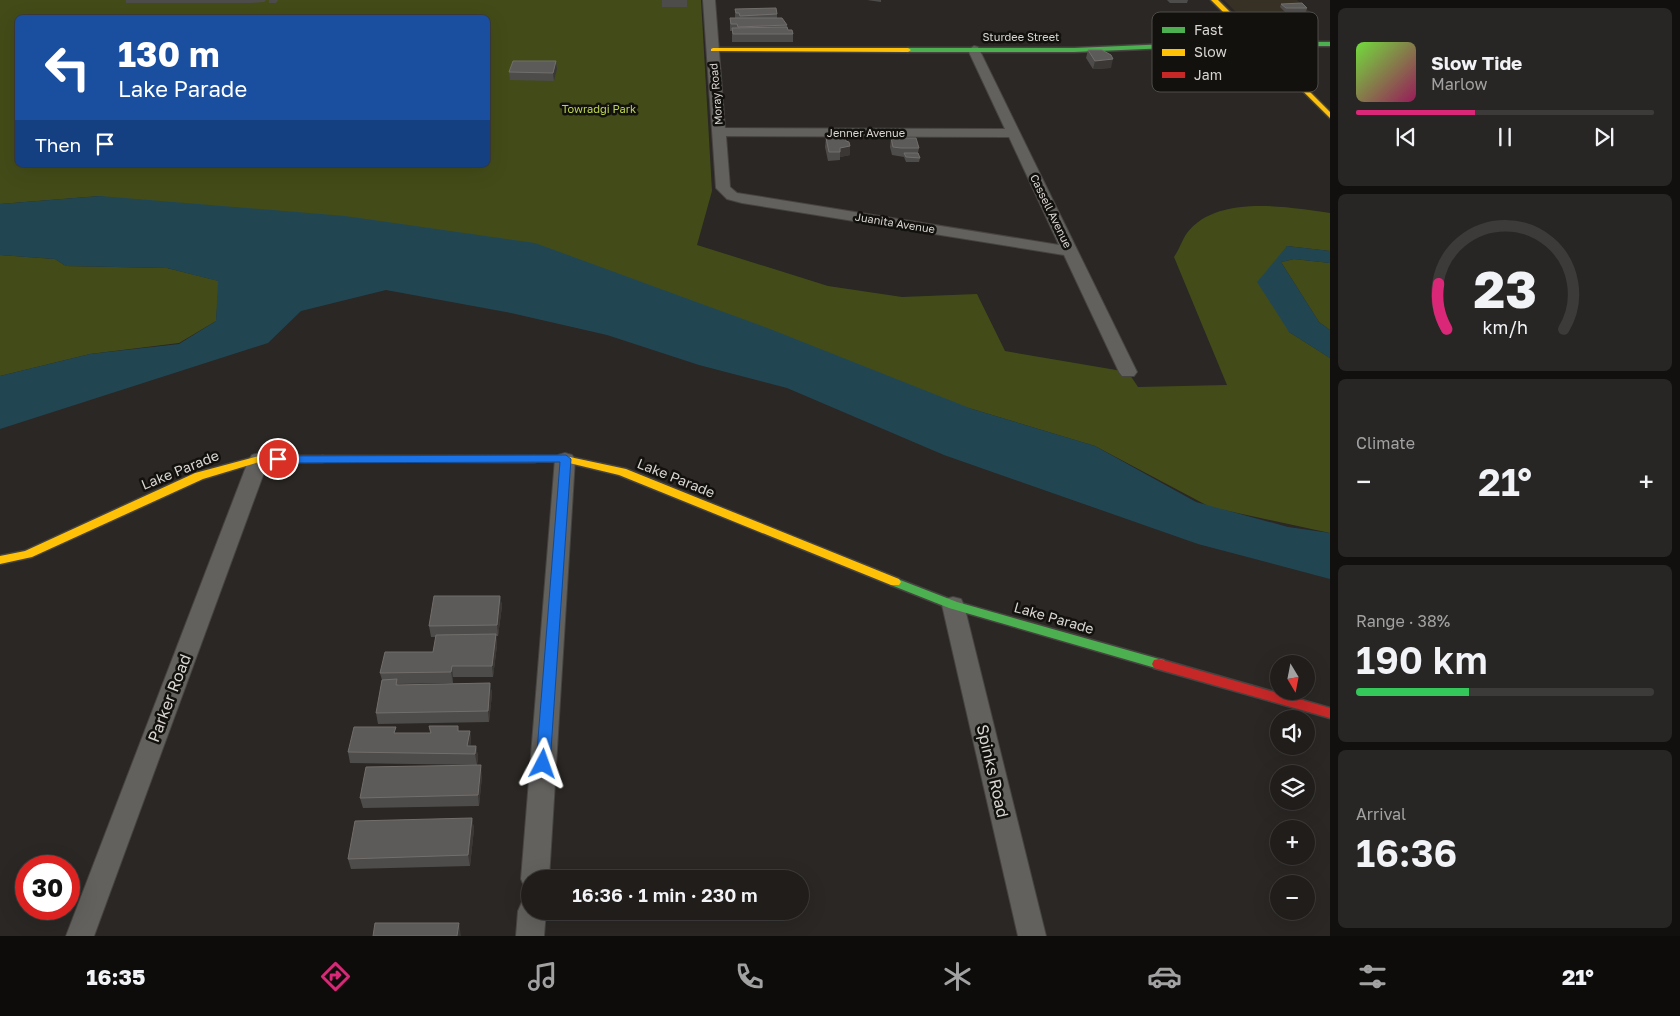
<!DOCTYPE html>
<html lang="en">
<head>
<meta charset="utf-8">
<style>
	body { margin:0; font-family:"Golos Text",sans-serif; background:#282624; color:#f1f3f6; height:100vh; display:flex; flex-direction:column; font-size:19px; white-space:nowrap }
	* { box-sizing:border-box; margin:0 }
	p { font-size:16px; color:#a2a2a3 }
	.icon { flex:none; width:28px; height:28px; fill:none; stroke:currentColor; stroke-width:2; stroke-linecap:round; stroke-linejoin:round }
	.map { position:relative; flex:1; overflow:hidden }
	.details { display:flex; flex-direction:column; gap:8px; padding:8px; background:#12100f; width:350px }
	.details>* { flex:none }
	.top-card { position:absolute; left:15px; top:15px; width:475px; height:152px; border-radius:8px; box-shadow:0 5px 20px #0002,0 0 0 1px #3d3b3a; background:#1a4fa0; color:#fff; overflow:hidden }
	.needle { width:32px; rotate:170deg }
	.buttons { position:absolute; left:1270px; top:655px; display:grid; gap:10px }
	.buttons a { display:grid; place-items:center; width:45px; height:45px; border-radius:50%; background:#201d1b; box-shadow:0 5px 20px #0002,0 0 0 1px #3d3b3a; font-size:25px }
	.speed { position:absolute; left:15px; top:855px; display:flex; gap:10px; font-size:25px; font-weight:700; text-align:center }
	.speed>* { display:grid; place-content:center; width:65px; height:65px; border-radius:50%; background:#201d1b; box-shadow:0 5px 20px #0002,0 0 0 1px #3d3b3a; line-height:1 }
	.speed .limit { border:8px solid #d22; background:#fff; color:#111 }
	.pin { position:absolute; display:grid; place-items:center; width:42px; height:42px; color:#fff; margin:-21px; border:2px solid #fff; border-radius:50%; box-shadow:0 1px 5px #0007 }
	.me { position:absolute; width:55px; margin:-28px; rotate:4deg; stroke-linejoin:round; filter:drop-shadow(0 0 4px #0008) }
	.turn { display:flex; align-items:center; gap:18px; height:105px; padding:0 20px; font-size:22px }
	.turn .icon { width:65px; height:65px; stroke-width:2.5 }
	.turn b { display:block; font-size:35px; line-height:42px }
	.then { display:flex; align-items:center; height:48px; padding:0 20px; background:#0003; gap:10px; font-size:19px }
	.big { font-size:38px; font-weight:600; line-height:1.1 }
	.details .tile { flex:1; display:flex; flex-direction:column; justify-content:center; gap:8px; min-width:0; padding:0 18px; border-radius:8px; background:#282624 }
	.details .dial { align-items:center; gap:0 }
	.dial svg { height:130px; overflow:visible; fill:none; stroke:#3d3b3a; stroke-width:7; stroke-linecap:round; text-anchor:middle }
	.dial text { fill:#f1f3f6; stroke:none }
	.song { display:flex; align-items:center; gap:15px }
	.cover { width:60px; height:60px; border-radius:8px; background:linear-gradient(135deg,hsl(100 70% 55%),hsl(330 70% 35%)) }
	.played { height:5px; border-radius:2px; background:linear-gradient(90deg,#db2777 40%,#3d3b3a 40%) }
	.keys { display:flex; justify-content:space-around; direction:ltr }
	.heat { display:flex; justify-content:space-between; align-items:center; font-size:28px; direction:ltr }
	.charge { height:8px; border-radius:4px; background:linear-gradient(90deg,#34c759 38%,#3d3b3a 0) }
	.trip { position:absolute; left:521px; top:870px; width:288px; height:50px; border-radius:25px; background:#201d1b; box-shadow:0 5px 20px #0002,0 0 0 1px #3d3b3a; font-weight:600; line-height:50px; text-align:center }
	.tab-bar { display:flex; height:80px; justify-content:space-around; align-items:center; background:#0d0c0b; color:#a2a2a3 }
	.tab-bar .icon { width:35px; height:35px }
	.tab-bar .selected { color:#db2777 }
	.tab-bar b { font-size:22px; color:#f1f3f6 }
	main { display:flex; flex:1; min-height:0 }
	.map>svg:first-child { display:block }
	.built { fill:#363025 }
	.green { fill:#434c18; fill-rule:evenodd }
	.water { fill:#214652 }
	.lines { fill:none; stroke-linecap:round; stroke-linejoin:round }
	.street-casing { stroke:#464341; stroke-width:2 }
	.fast-casing { stroke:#464341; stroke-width:3 }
	.slow-casing { stroke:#464341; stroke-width:3 }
	.jam-casing { stroke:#464341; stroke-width:3 }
	.street { fill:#62615e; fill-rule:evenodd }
	.fast { fill:#4caf50; fill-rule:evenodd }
	.slow { fill:#ffc107; fill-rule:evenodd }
	.jam { fill:#c62828; fill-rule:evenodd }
	.wall { fill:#4e4c4a }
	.shaded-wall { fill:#3a3735 }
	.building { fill:#5d5b59; stroke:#716e6c }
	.route { fill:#1a73e8; stroke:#114b97 }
	.labels { text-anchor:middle; stroke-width:5; stroke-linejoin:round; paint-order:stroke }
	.far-street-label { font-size:11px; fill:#d9d6d2; stroke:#13110e }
	.far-park-label { font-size:11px; fill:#bbd450; stroke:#13110e }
	.street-label { font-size:14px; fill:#d9d6d2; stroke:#13110e }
	.near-street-label { font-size:16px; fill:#d9d6d2; stroke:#13110e }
	.key { fill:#13110e; stroke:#4e4c49; stroke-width:1 }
	.key-label { font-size:14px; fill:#d9d6d2 }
</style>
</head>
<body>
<main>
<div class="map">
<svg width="1330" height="936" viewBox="0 0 1330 936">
	<rect width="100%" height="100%" fill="#2a2724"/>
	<path class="built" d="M1224,0H1297L1319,20H1244Z"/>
	<path class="green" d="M0,0H701L712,191L697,245L828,286L902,297L977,294L1005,351L1128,372L1138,387L1227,385L1174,257C1179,250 1182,240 1187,233C1217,194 1288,207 1330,213V251L1287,246L1276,263L1289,332L1330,358V533L1210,507L1095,446L972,409L100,196L0,204ZM18,18H488V165H18Z
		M0,255L55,259L66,266L167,268L219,281L216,321L179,343L90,354L0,376Z
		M1294,259L1330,263V330L1319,322L1281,262Z"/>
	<path class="water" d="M100,196L345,216L535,243L765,327L972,409L1095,446L1196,502L1288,527L1330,533V579L1198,544L944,455L787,388L699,365L607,335L511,313L386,290L301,311L268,343L0,429V376L90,354L179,344L216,321L218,281L167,268L66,266L55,259L0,255V204Z
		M1287,246L1330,251V263L1294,259L1281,262L1319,322L1330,330V358L1289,332L1257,282Z"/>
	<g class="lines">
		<defs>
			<path id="street" d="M703,0H715L725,128L1005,129L968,50L974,46L978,47L1137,372L1134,376H1122L1119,372L1064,255L742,203L727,199L716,188ZM726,136L1009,137L1059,245L737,193L730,187Z
				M259,453L266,455L269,459L94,936H66L249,459L252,455Z
				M565,453L572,455L575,459L549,879H530V889L525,888L521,879L555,459L558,455Z
				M953,597L961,599L964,605L1046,936H1018L942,605L945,599Z
				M530,899V911H546L544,936H516L518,911L522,902Z"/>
			<path id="fast" d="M1217,42H1330V46H1217L1074,52H908L905,50L908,48H1074Z
				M323,456H535L541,459L535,462L319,461L317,459L319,457Z
				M895,578L957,602L1159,659L1164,660L1166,664L1164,668L1159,669L949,608L891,585L889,582L891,579Z"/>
			<path id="slow" d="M1211,0H1218L1330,112V118Z
				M713,48H908L911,50L908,52L711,51V49Z
				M259,456H323L329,459L323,462H259L203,479L32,557L0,564V556L25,551L195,473Z
				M535,456H565L626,469L899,579L901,582L899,585H891L619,475L565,462L531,461L529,459L531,457Z"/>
			<path id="jam" d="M1159,659L1330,708V718L1154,668L1152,664L1154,660Z"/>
		</defs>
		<use href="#street" class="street-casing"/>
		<use href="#fast" class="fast-casing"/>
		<use href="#slow" class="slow-casing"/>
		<use href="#jam" class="jam-casing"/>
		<use href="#street" class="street"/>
		<use href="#fast" class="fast"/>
		<use href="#slow" class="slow"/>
		<use href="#jam" class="jam"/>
	</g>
	<path class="wall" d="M126,0H266L264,2L251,3H126Z
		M269,0H278L276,3H269Z
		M662,0H687V7H662Z
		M867,0H881V2Z
		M1167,0H1188L1187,3H1170Z
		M1281,4L1307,8L1306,12H1285L1280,7Z
		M735,9L777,14V18L787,25L788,30L793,34V42H732V31H730V18H735Z
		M1088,50L1111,68L1093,69L1086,58Z
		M556,61L557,69L554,81L510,80L509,72Z
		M826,138L846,141L850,146V155L840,157V160L828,161L825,147Z
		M891,138L919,148L918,153L920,158L919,162H906L904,157L892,155L890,147Z
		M500,596L502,606L498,636H496L497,645L493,677H453V683L398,684L399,685L490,683L492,694L489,722L378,724L376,713L382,680L380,673L433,652L436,637H431L429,626Z
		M429,726L459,731H470L471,742L470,746H476L478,757L477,765L350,763L348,752L397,733H430Z
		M482,776L479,806L363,808L360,798Z
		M472,818L474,829L470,866L351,869L348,859Z"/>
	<path class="shaded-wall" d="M1113,59L1111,68L1093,69L1095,61Z
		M556,61L557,69L554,81L553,73Z
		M850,146V155L840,157V148Z
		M500,596L502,606L498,636L497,625Z
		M496,634L497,645L493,677L492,666Z
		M452,666L453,677V683L451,672Z
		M490,683L492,694L489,722L488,711Z
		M470,731L471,742L469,754L467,746Z
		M476,746L478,757L477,765L475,754Z
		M481,765L482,776L479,806L478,795Z
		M472,818L474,829L470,866L468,855Z
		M459,923L461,936H457Z"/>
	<path class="building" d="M1302,3L1307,8H1286L1281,4Z
		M776,8L777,14L740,16L739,13H736L735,9Z
		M730,18H782L787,25L738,27L737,24H731Z
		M787,27L788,30H792L793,34H733L732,28Z
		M1088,50H1102L1111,55L1113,59L1095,61Z
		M513,61H556L553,73L509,72Z
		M826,138H845L846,141L849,142L850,146L840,148V152H829Z
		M891,138H916L919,148H901L893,147Z
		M904,153H918L920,158L906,157Z
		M434,596H500L497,625L429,626Z
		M496,634L492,666H452L451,672L380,673L385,652H433L436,635Z
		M397,679L396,685L490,683L488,711L376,713L382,680Z
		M429,726H458V731H470L467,746H476L475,754L348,752L354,727H396L394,733H431Z
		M481,765L478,795L360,798L366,767Z
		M472,818L468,855L348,859L355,821Z
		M375,923H459L457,936H373Z"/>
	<path class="route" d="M566,455L571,459L550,764L548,768H538L536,764L560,462L278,463L272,459L278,456Z"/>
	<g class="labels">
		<g class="far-street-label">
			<text x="1021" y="41">Sturdee Street</text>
			<text transform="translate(716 94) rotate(-95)" y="4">Moray Road</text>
			<text x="866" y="137">Jenner Avenue</text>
			<text transform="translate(1051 211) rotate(64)" y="4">Cassell Avenue</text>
			<text transform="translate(895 223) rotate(9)" y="4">Juanita Avenue</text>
		</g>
		<g class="far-park-label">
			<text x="599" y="113">Towradgi Park</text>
		</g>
		<g class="street-label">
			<text transform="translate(180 470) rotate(-22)" y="5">Lake Parade</text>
			<text transform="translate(676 478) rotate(22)" y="5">Lake Parade</text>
			<text transform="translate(1054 618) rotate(16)" y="5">Lake Parade</text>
		</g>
		<g class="near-street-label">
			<text transform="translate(169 698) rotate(-69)" y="6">Parker Road</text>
			<text transform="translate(993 771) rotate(77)" y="6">Spinks Road</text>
		</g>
	</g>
	<rect x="1152" y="12" width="166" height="80" rx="8" class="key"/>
	<rect x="1162" y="27" width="23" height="6" fill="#4caf50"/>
	<rect x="1162" y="49" width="23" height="7" fill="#ffc107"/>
	<rect x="1162" y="72" width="23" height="6" fill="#c62828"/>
	<g class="key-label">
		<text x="1194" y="35">Fast</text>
		<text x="1194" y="57">Slow</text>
		<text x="1194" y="80">Jam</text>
	</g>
</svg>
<div class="buttons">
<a><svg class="needle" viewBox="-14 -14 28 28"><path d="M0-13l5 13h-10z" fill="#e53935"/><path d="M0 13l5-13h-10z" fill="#a2a2a3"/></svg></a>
<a><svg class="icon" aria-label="sound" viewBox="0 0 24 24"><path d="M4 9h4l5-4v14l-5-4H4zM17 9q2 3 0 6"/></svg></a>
<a><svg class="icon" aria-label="layers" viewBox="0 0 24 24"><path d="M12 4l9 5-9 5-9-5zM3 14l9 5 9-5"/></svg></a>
<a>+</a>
<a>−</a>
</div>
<div class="speed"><div class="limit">30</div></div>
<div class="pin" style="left:278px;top:459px;background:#d93025"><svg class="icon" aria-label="arrive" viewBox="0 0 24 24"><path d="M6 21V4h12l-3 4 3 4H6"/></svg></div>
<svg class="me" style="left:543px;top:764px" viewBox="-20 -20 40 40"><path d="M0-17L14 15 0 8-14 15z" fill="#1a73e8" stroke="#fff" stroke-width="4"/></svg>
<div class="trip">16:36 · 1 min · 230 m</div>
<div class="top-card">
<div class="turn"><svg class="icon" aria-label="left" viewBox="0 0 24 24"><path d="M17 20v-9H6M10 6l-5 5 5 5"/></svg><div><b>130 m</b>Lake Parade</div></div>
<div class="then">Then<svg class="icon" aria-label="arrive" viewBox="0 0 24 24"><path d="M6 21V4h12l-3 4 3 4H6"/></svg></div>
</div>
</div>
<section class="details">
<div class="tile">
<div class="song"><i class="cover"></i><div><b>Slow Tide</b><p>Marlow</p></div></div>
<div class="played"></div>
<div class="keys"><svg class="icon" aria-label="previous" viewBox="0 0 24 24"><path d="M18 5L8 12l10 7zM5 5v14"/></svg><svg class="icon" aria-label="pause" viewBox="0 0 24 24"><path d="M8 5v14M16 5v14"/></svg><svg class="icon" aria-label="next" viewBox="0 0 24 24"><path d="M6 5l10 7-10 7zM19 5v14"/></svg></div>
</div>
<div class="tile dial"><svg viewBox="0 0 100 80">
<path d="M14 69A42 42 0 1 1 86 69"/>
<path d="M14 69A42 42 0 0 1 9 41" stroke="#db2777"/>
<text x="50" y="56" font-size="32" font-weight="700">23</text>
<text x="50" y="72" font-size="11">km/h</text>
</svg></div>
<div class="tile"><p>Climate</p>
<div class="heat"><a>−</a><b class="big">21°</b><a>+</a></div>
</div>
<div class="tile"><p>Range · 38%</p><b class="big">190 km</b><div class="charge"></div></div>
<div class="tile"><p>Arrival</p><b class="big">16:36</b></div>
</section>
</main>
<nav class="tab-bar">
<b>16:35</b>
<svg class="icon selected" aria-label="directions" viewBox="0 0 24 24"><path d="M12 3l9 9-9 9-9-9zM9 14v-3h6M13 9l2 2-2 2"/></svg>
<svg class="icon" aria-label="music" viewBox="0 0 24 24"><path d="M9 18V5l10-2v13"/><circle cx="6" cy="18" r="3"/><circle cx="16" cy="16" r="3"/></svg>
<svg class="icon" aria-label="phone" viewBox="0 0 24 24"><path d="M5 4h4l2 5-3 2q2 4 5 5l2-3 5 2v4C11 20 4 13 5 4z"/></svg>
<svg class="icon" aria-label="climate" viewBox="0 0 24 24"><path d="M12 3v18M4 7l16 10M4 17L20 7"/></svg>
<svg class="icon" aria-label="car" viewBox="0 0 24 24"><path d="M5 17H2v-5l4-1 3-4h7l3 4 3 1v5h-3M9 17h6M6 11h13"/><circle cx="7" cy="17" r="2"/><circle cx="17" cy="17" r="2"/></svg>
<svg class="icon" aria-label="filters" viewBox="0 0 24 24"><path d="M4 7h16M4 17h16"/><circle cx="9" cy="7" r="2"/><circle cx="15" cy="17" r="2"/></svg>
<b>21°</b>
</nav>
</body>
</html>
